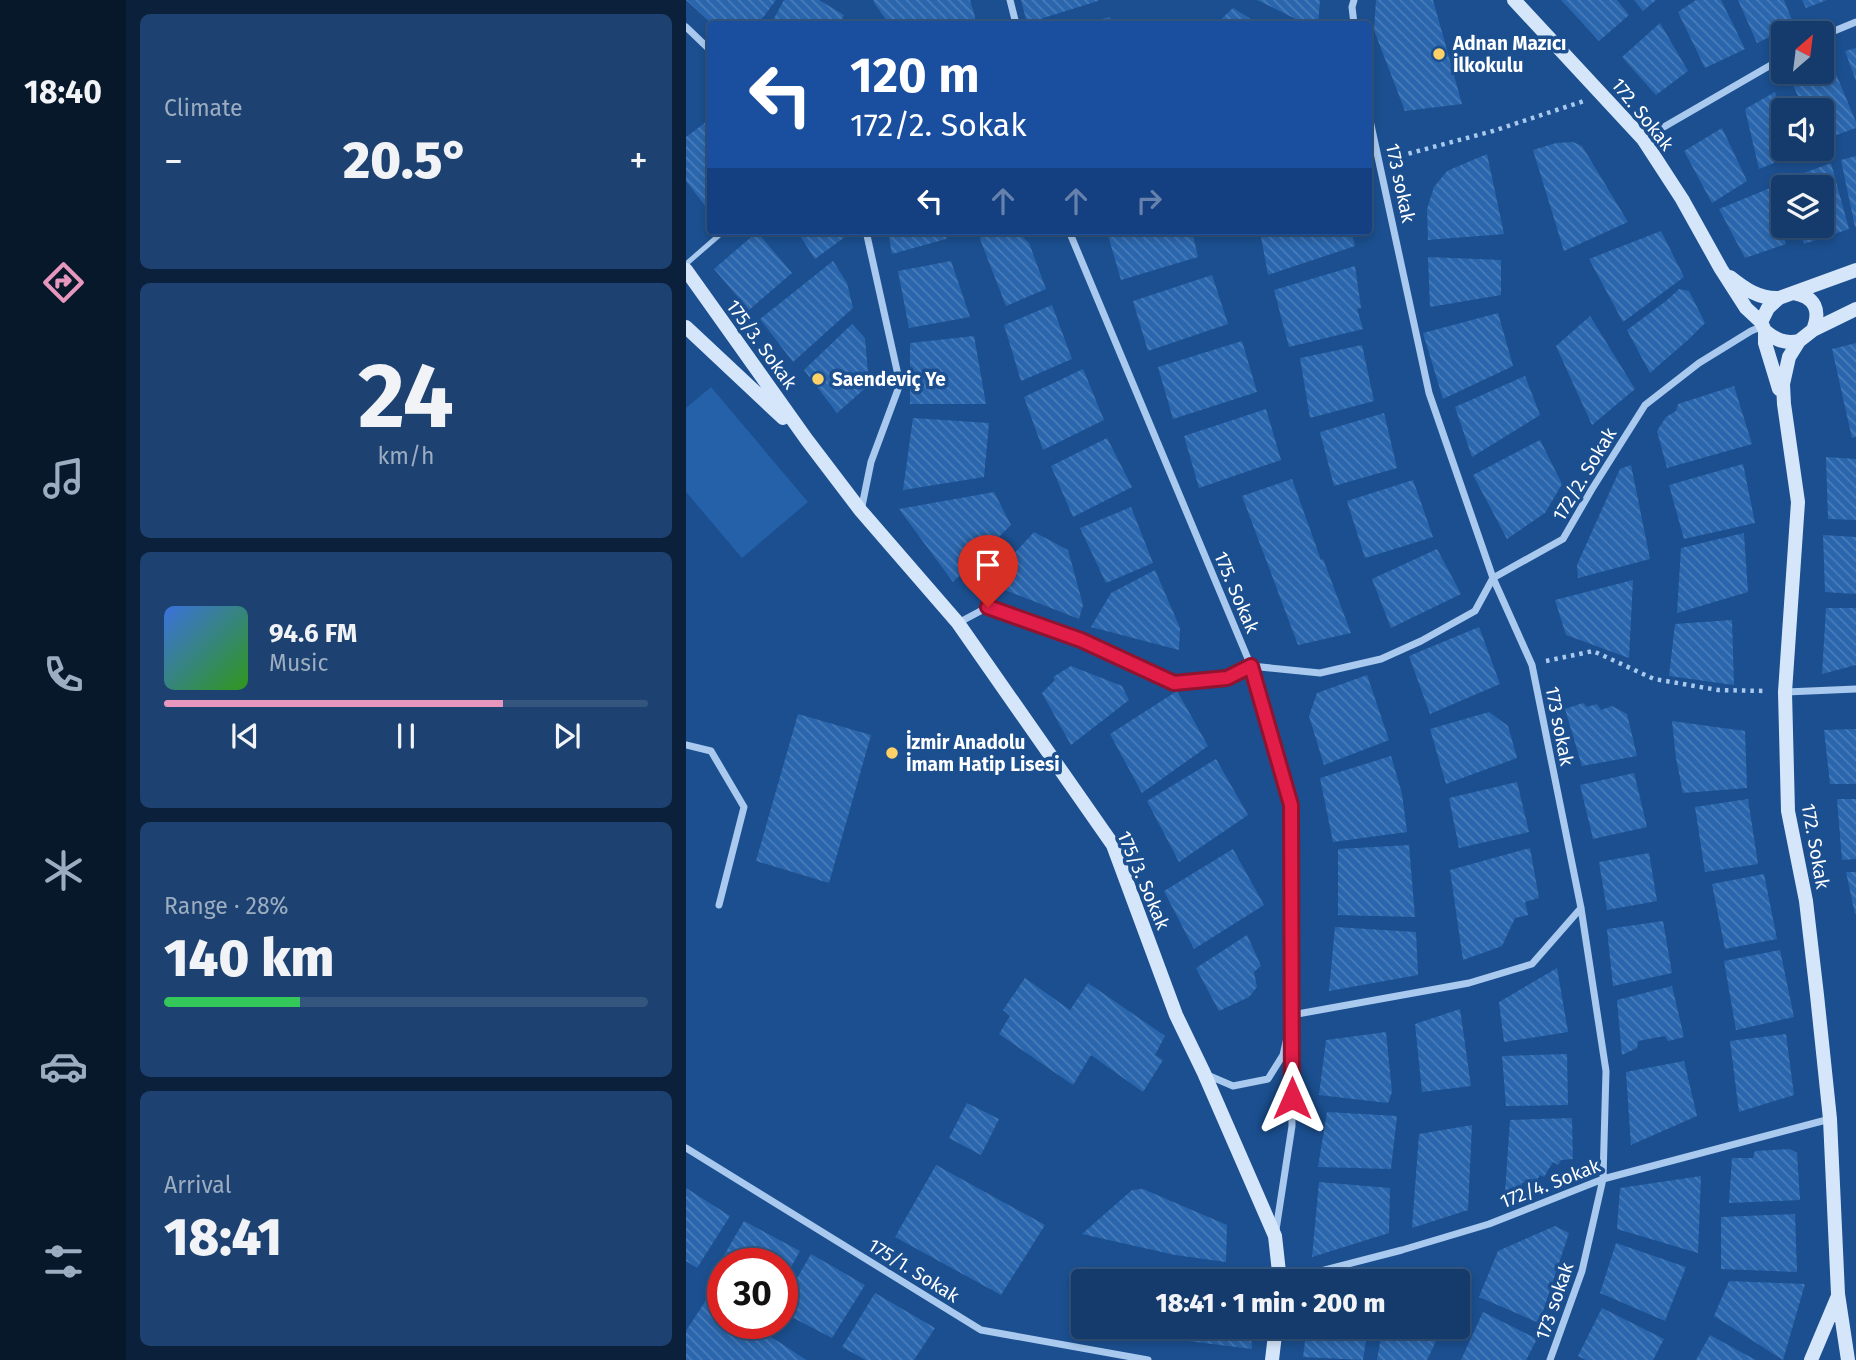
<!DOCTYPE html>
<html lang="en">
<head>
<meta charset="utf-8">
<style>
	body { margin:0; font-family:"Fira Sans",sans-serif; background:#1d4271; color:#f1f3f6; height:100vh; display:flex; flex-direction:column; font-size:26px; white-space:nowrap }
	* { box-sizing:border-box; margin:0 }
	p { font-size:23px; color:#9dadc1 }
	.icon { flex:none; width:38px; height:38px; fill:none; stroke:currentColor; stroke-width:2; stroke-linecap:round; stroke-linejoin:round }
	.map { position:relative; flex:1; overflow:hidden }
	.panel { display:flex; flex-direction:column; gap:14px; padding:14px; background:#0b203b; width:560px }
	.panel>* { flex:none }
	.hud { position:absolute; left:21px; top:21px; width:665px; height:214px; border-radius:7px; box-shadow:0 4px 10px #0003,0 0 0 2px #33557e; background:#1a4fa0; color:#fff; overflow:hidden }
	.needle { width:46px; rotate:28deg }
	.tools { position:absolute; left:1085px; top:21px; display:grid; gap:14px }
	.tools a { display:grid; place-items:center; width:63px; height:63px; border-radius:7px; background:#143b6b; box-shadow:0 4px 10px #0003,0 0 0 2px #33557e; font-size:35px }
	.speed { position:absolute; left:21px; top:1248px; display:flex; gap:14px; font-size:35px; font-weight:700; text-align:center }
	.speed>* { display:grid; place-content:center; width:91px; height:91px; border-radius:50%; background:#143b6b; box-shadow:0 4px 10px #0003,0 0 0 2px #33557e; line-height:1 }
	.speed .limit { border:10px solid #d22; background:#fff; color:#111 }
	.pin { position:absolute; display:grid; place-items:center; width:60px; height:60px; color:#fff; margin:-72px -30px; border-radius:50% 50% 50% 0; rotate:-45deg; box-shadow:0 0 7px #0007 }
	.pin .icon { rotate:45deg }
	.me { position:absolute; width:77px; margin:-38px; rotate:0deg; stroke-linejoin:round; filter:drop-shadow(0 0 5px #0008) }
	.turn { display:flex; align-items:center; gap:24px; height:147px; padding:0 28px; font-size:32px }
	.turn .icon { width:91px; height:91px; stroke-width:2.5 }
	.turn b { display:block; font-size:49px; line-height:60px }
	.lanes { display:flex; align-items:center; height:66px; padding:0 28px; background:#0003; justify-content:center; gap:35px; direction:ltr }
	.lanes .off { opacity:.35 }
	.big { font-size:52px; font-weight:800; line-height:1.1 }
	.panel .card { flex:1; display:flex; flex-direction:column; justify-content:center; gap:10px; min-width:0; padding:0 24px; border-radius:10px; background:#1d4271 }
	.panel .dial { align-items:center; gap:0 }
	.dial b { font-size:91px; line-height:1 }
	.song { display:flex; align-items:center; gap:21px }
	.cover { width:84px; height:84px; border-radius:10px; background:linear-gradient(135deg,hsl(220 70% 55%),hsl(110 70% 35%)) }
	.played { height:7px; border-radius:4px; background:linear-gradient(90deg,#e797bd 70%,#33557e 70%) }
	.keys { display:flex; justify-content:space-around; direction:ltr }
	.heat { display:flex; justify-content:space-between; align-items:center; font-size:38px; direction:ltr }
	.charge { height:10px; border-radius:5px; background:linear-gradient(90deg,#34c759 28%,#33557e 0) }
	.trip { position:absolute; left:385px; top:1269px; width:399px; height:70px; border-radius:7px; background:#143b6b; box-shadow:0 4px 10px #0003,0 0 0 2px #33557e; font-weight:800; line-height:70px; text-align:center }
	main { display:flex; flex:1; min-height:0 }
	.dock { display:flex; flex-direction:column; width:126px; justify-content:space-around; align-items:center; background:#08182b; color:#9dadc1 }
	.dock .icon { width:49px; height:49px }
	.dock .selected { color:#e797bd }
	.dock b { font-size:32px; color:#f1f3f6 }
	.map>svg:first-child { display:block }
	.pitch { fill:#2461a8 }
	.building { fill:url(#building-back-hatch) }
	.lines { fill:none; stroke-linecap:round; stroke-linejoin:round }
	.path { stroke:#a9c9ee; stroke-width:4.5; stroke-dasharray:3.5 5; stroke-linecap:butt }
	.lane { stroke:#a9c9ee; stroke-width:5 }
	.street { stroke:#a9c9ee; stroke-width:7 }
	.secondary { stroke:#d6e6fa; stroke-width:14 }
	.route-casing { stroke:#92132f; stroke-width:18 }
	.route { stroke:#e11d48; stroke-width:12 }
	.poi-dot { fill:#ffd166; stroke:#1b4f8f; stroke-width:2.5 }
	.labels { text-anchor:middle; stroke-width:7; stroke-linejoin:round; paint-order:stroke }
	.poi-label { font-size:19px; font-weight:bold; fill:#fff; stroke:#1b4f8f; text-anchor:start }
	.street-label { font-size:19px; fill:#fff; stroke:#1b4f8f }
</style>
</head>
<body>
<main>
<nav class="dock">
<b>18:40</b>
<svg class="icon selected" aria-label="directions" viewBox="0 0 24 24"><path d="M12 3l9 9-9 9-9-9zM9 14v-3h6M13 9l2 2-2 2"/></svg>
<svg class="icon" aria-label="music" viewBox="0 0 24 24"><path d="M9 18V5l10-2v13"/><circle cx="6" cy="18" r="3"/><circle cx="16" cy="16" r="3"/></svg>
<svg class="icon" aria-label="phone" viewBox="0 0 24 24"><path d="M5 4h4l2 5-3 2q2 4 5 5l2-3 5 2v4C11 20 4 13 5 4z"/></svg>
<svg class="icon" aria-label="climate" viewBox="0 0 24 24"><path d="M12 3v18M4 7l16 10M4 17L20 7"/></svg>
<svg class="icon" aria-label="car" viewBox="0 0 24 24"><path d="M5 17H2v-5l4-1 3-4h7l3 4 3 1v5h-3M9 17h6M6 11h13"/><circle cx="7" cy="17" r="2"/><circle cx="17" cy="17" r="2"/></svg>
<svg class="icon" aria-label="filters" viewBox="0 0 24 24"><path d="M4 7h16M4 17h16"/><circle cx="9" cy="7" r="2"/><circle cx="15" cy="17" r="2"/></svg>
</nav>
<section class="panel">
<div class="card"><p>Climate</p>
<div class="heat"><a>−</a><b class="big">20.5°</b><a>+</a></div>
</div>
<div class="card dial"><b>24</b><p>km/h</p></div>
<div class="card">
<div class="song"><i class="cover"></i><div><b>94.6 FM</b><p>Music</p></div></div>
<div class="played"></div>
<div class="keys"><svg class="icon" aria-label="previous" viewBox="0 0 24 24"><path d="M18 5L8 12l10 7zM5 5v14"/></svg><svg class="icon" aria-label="pause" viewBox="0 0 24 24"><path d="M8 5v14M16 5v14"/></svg><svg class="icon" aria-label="next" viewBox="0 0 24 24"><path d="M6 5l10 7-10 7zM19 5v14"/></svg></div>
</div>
<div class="card"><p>Range · 28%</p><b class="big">140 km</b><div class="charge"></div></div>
<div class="card"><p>Arrival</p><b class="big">18:41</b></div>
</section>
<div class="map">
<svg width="1170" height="1360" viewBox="0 0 1170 1360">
	<defs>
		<pattern id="building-back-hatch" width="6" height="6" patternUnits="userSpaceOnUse" patternTransform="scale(1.75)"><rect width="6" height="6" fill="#2a66ad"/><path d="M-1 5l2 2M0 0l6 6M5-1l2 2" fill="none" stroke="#4a7db9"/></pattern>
	</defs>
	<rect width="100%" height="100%" fill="#1b4f8f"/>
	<path class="pitch" d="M25,387L122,502L56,558L0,492V408Z"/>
	<path class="building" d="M0,0H90L72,24H26Z
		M98,0H133L158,15L154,24H85Z
		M187,0H284L291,24H203L189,4Z
		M335,0H412V1L341,23Z
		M571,0H634L632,24H620Z
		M690,0H747L776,104L719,111L688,30Z
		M875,0H931L943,15L913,41Z
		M948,0H970L957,11Z
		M1010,0H1035L1059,49L1019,68L992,12Z
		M1052,0H1098L1108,25L1071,43Z
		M1116,0H1141L1120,8Z
		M547,8L573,24H530Z
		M424,17L427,24H397Z
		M974,23L1002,71L970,95L936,57Z
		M1170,48V81L1159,51Z
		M1145,62L1170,122V128L1136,140V110H1118L1105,80L1123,72H1136V66Z
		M1089,92L1097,120V149H1108L1090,156L1088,163L1073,169L1059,109Z
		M24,119V210L23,211L0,181V137Z
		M1036,128L1061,181L1026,203L998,151Z
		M887,142L896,146L942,222L878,251L847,150L870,143Z
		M801,154L818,234L742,240L741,209L748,187L761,171Z
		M1170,156V227H1169L1155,160Z
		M1145,163L1163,229L1118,244L1113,226H1136V187H1101L1099,180Z
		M1084,188L1100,244L1059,258L1033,209Z
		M111,231H167L129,259Z
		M202,231H264L260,239L206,254Z
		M297,231H330L343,243L360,289L320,306L294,239Z
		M435,231H506L512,257L435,280L422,235Z
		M574,231H665L669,246L582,275Z
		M975,231L998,277L937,322L903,259Z
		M71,232L106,273L63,310L28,269Z
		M742,257L815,260V295L744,307Z
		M147,261L161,283L167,308L107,362L74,319Z
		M265,261L284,317L223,328L212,271Z
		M669,266L675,308L671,309L677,329L603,347L588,290Z
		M526,275L542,324L462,351L447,301Z
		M993,289L1003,291L1019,323L1003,339L964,373L941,330L980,301Z
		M366,305L386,359L335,381L318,325Z
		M812,313L827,366L757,399L737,333Z
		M904,316L949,389L906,425L870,346Z
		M166,324L179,338L183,385L151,413L118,370Z
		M288,336L300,404H224V343Z
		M556,341L571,392L487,419L472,367Z
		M1170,343V437L1166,438L1146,349Z
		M676,345L688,401L624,418L614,358Z
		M397,369L418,420L357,450L338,397Z
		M839,376L854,415L786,457L769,407Z
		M1048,386L1066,444L981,468L971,431L980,417L990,411L992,404Z
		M580,409L595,460L513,488L498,436Z
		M698,413L711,468L648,486L634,432Z
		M227,418L303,423L298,477L217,490Z
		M421,438L446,487L387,517L365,466Z
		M854,440L876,484L859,513L821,539L787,475Z
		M1140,457L1170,459V520L1142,519Z
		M1057,464L1069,523L998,539L983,485Z
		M945,465L964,559L892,578L891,565L934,469Z
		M606,479L635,560L637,559L665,633L612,645L556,496Z
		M727,480L747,537L679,558L661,501Z
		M308,492L325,525L267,582L213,509Z
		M445,507L467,563L420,583L394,528Z
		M348,532L382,550L397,605L393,619L301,583Z
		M1058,533L1062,592L991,613L995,548Z
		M1137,535L1170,537V594L1139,592Z
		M751,549L775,594L705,628L686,579Z
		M469,570L494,628L493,650L405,627L425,593Z
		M947,580L943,658L880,635L869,600Z
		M1140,608H1170V665L1136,674Z
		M1046,620L1048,685L983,676L989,624Z
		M793,627L814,684L744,714L723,656Z
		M385,666L436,686L443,700L385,745L356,693L369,680L367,677Z
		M681,675L703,740L638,765L623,716L631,693Z
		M491,691L522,746L456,793L424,734Z
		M897,703L901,707L911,704L915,710L926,706L941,714L951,756L896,766L879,709Z
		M803,712L822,726L831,758L760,784L744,729Z
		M112,714L185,735L143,883L70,861Z
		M986,721L1059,731L1061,788L997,793L990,758Z
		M1170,729V784H1144L1138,730Z
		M705,756L716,794L721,832L647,842L634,778Z
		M530,759L562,815L493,862L461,801Z
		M948,773L961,827L907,839L894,785Z
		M831,782L843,832L773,848L763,798Z
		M1062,799L1072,864L1019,872L1009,807Z
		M1151,799H1170V859L1156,860Z
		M723,845L729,917L652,915V849Z
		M844,848L853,898L839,902L842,915L829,918L816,946L777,960L764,870Z
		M547,849L578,905L508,949L478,891Z
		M963,853L971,901L921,910L913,862Z
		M1160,872H1170V914H1169Z
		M1078,874L1091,939L1039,949L1026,884Z
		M977,921L986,973L927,986L921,929Z
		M649,927L730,932L732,975L643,991Z
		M561,935L575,966L568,972L571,987L563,997L533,1011L510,968Z
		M1094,950L1108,1017L1050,1030L1038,961Z
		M871,968L882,1032L818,1042L813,1002Z
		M339,978L384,1010L402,983L479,1036L469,1055L477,1060L457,1092L405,1055L387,1085L313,1034L324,1016L317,1010Z
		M986,986L998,1037L982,1041L979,1036L952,1041L951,1048L936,1055L931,1000Z
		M774,1009L785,1086L736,1092L729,1024Z
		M700,1032L706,1092L702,1103L633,1095L640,1040Z
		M1100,1034L1108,1095L1053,1112L1044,1041Z
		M881,1054L882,1105L820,1106L816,1056Z
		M998,1061L1011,1116L945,1145L940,1072Z
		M281,1103L313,1119L295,1155L263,1138Z
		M641,1112L711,1116L705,1169L632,1167Z
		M886,1118L887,1159L875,1160L872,1165L867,1162L858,1177L854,1175L850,1182L845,1185L840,1182L836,1183L834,1190L819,1192L824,1120Z
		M786,1125L782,1210L726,1228L733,1134Z
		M1104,1149L1111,1153L1114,1200L1043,1203L1046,1158H1067L1069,1151Z
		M250,1165L359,1225L315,1295L209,1237Z
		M1015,1176L1012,1253L931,1229L934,1188Z
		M633,1182L704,1188L703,1233L626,1257Z
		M0,1188L44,1216L11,1268L0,1261Z
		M457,1189L541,1225L540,1262L489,1255L396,1234L446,1190Z
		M1109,1214L1111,1272L1035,1269V1217Z
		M58,1221L114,1251L96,1283V1264H37V1279L27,1274Z
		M869,1226L883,1233L853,1323L793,1297L812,1251Z
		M930,1243L1000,1267L979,1321L914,1293Z
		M125,1254L179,1285L146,1338L96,1312V1304Z
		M706,1275L750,1279V1281H704Z
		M1043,1281L1119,1284L1097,1360L1028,1316Z
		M189,1293L249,1328L228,1360H180L156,1347Z
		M20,1300L37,1310V1323H60L93,1342L120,1360H0V1331Z
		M916,1308L978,1339L967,1360H900L892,1356Z
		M797,1312L851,1339L840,1360H775Z
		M422,1326H564L566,1349L502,1341L422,1328Z
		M621,1326H682L677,1360L617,1357Z
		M697,1326H757L741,1360H691Z
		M1024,1335L1053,1351L1070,1360H1010Z"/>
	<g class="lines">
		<path class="path" d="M706,158L807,131L898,101
			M860,661L907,651L968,679L1032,690L1081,691"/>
		<path class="lane" d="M0,264L38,231"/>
		<path class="street" d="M324,0L330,24
			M668,0L666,7L668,24
			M0,27L24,50
			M1136,36L1170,22
			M682,111L743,393L807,578L846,665L895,908L920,1071L917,1179L896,1271L864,1360
			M957,139L1097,58
			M383,231L565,666L605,805L606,1126L590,1230
			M175,511L185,462L214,384L180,231
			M272,623L302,607L395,640L488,683L541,678L565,666L634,673L695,659L735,641L789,611L807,578L877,539L906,489L959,405L1013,363L1065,331L1077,326
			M1100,692L1170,689
			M0,745L25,751L58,807L33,905
			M606,1015L783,983L846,964L895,908
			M519,1074L547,1086L582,1079L597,1055L603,1029
			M0,1148L295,1330L462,1360
			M596,1281L716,1250L803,1224L917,1179L1144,1119"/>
		<path class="secondary" d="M828,0L957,139L996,199L1035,269L1060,308L1075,322
			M0,270L121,440L175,511L272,623L427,845L490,1015L518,1073L589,1236L594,1281
			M1044,277C1059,289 1073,299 1093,298
			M1108,293C1129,297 1135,310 1127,330
			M0,327L97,418
			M1079,331C1090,340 1099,344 1113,341
			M1093,389L1079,343V331L1075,322L1082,308L1093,298L1170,270
			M586,1360L590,1326
			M1125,1360L1152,1296
			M1162,1360L1152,1294L1144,1119L1131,995L1120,901L1102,811L1099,692L1112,502L1098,404L1097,384L1103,357L1113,341L1127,330L1170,309"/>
	</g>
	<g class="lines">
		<defs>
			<path id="route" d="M302,607L395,640L488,683L541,678L565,666L605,805L606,1098"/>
		</defs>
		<use href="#route" class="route-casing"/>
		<use href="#route" class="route"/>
	</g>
	<g class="poi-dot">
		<circle cx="753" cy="54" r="7"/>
		<circle cx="132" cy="379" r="7"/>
		<circle cx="206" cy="753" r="7"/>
	</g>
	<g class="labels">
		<g class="poi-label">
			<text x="767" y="50">Adnan Mazıcı<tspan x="767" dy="22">İlkokulu</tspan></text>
			<text x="146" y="386">Saendeviç Ye</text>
			<text x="220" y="749">İzmir Anadolu<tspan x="220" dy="22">İmam Hatip Lisesi</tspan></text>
		</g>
		<g class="street-label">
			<text transform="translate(957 114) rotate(51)" y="7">172. Sokak</text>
			<text transform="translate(715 183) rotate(78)" y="7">173 sokak</text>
			<text transform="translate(76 344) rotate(54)" y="7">175/3. Sokak</text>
			<text transform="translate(898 474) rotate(-59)" y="7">172/2. Sokak</text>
			<text transform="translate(551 592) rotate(67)" y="7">175. Sokak</text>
			<text transform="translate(874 726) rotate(79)" y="7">173 sokak</text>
			<text transform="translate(1130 846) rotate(80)" y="7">172. Sokak</text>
			<text transform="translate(458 880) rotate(67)" y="7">175/3. Sokak</text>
			<text transform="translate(864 1183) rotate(-21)" y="7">172/4. Sokak</text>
			<text transform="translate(228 1270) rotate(32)" y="7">175/1. Sokak</text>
			<text transform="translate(868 1301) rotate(-71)" y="7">173 sokak</text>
		</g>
	</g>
</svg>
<div class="tools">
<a><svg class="needle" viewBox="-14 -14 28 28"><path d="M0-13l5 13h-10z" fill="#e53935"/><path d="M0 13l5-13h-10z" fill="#9dadc1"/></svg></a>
<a><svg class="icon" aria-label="sound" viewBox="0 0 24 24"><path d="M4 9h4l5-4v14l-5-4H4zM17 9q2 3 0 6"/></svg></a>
<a><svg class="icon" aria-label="layers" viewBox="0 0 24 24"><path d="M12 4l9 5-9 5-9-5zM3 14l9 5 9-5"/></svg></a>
</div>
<div class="speed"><div class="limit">30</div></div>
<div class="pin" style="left:302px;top:607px;background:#d93025"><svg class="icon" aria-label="arrive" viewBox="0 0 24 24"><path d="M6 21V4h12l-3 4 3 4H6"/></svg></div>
<svg class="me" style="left:606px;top:1098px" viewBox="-20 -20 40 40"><path d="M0-17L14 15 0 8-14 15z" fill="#e11d48" stroke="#fff" stroke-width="4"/></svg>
<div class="trip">18:41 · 1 min · 200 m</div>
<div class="hud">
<div class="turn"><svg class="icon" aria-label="left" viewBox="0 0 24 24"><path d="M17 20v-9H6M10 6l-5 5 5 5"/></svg><div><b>120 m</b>172/2. Sokak</div></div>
<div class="lanes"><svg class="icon" aria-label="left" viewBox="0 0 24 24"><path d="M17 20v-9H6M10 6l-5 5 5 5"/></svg><svg class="icon off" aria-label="ahead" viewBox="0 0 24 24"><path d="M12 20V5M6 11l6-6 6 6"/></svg><svg class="icon off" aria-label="ahead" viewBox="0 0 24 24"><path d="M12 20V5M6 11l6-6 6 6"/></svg><svg class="icon off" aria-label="right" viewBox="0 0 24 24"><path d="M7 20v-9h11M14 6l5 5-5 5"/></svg></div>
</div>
</div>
</main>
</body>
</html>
